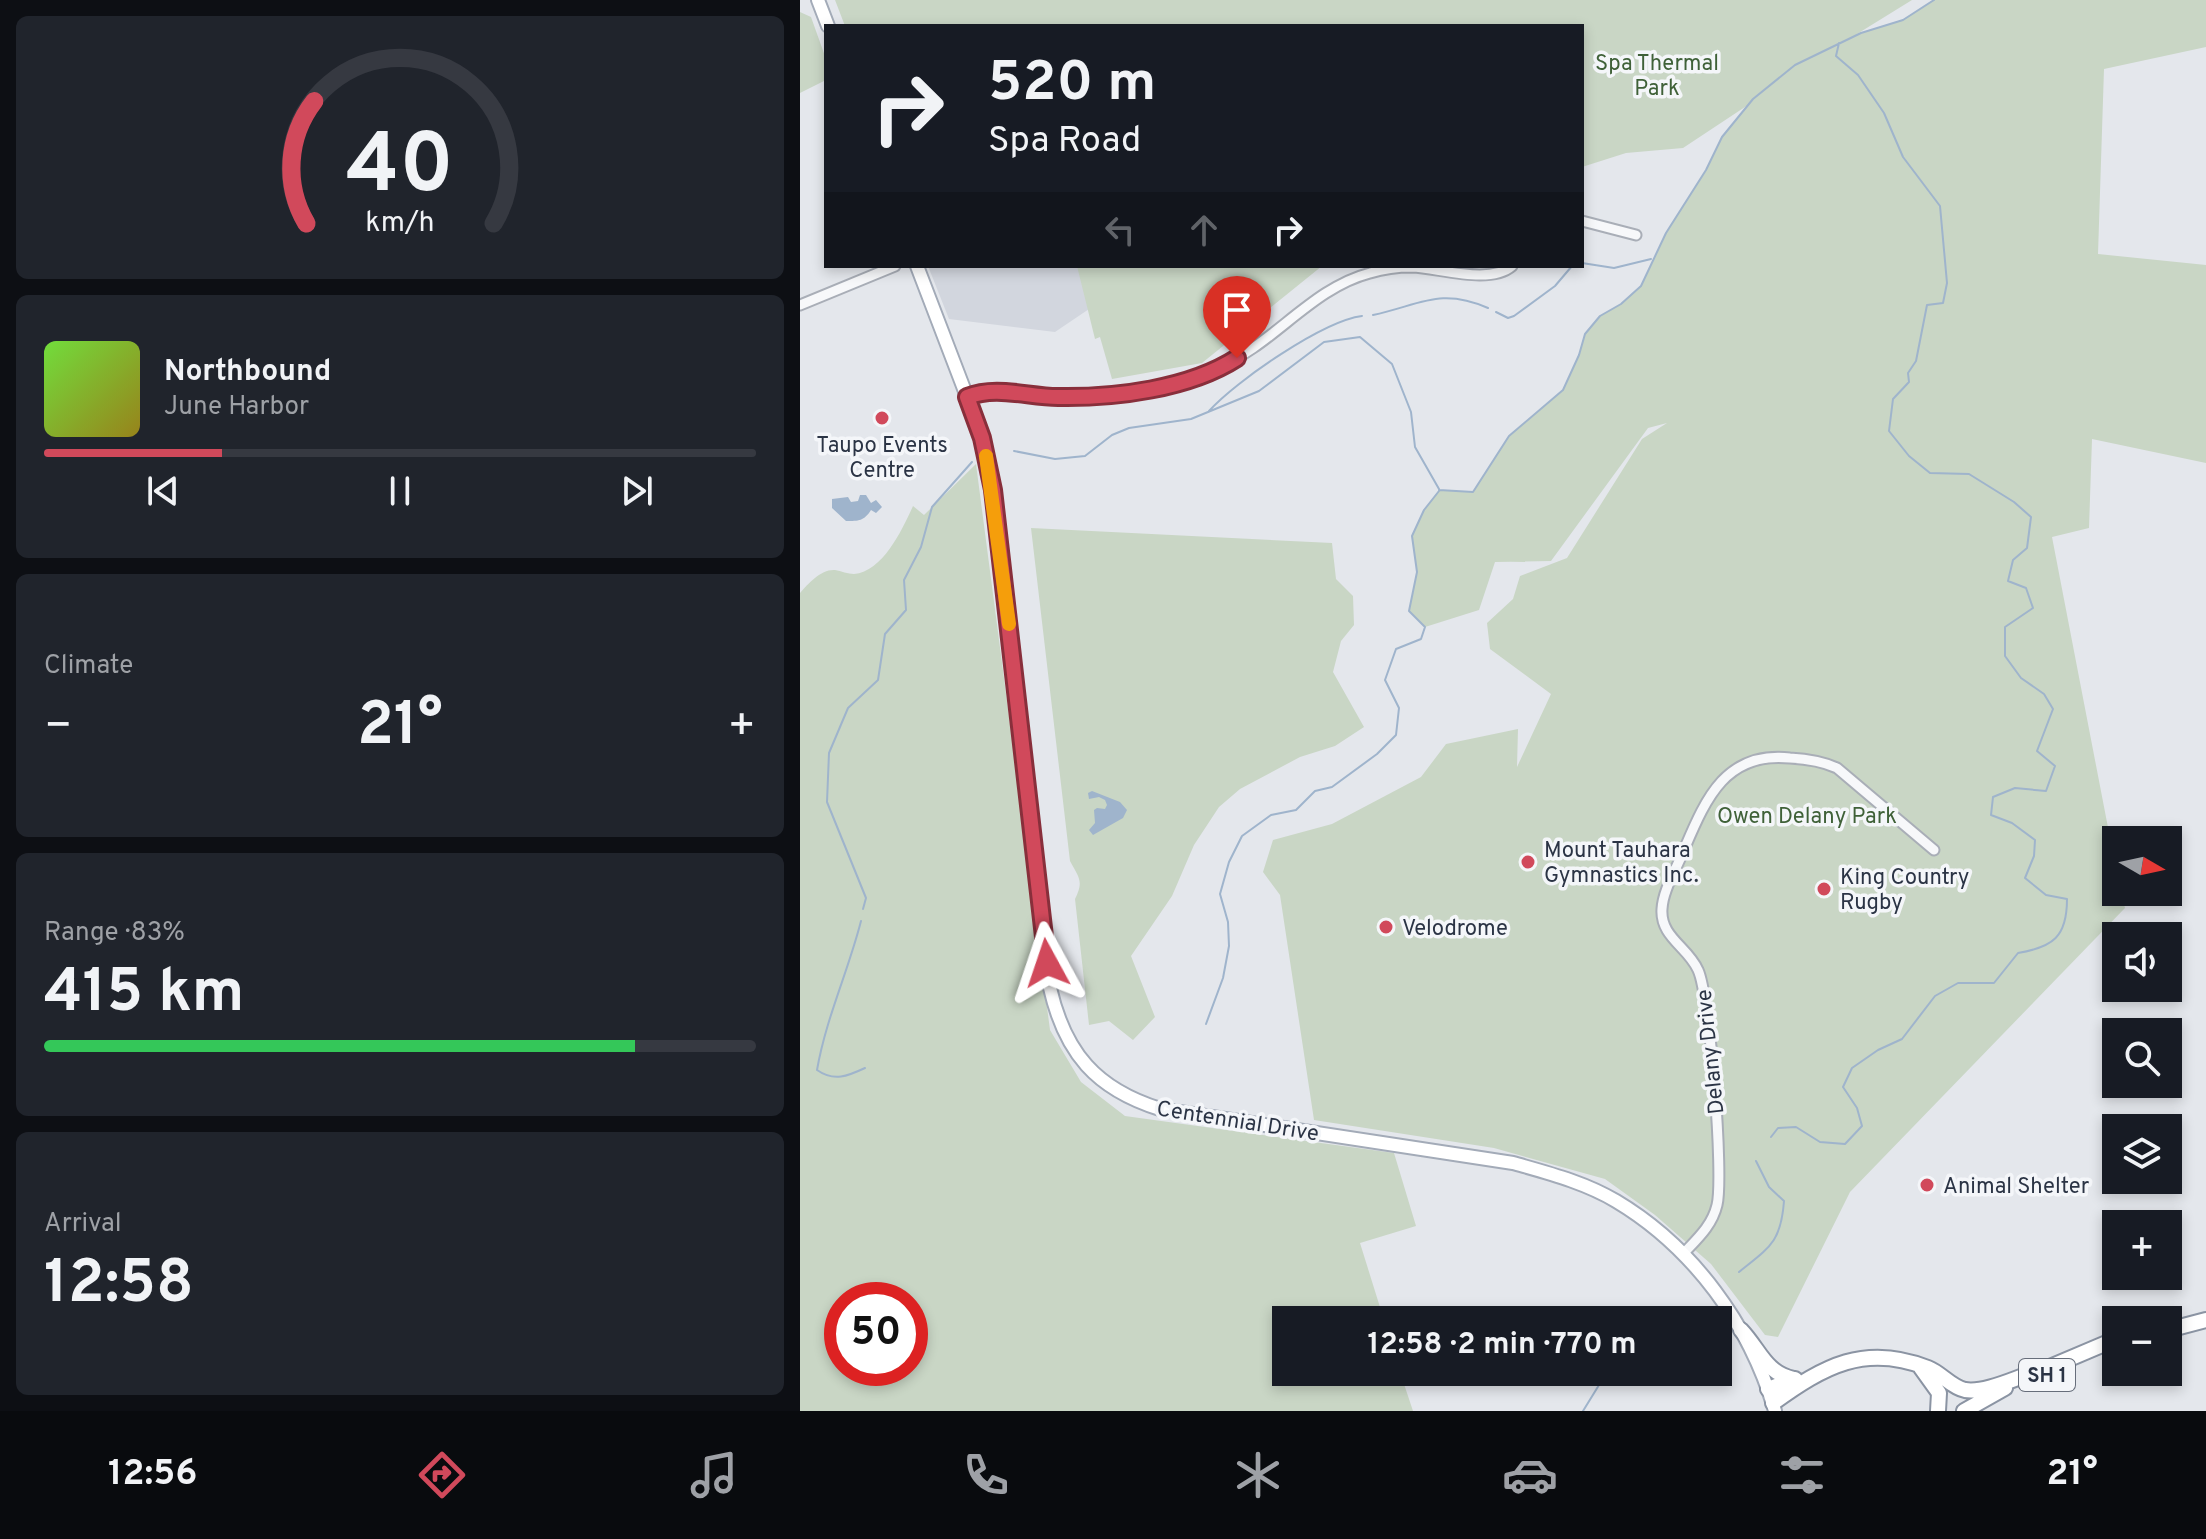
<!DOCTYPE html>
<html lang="en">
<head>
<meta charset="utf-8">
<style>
	body { margin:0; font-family:Overpass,sans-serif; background:#20242c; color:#f1f3f6; height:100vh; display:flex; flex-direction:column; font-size:30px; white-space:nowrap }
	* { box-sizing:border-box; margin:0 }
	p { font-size:26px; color:#9ea1a6 }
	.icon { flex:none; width:44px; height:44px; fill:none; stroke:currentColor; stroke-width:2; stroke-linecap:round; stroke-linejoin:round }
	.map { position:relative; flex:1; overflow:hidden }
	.drawer { display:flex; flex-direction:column; gap:16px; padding:16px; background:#0d0f14; width:800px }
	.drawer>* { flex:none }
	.guide { position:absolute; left:24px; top:24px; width:760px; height:244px; border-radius:0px; box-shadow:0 4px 12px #0003; background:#171b24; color:#f1f3f6; overflow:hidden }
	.needle { width:52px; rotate:99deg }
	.tools { position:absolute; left:1302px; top:826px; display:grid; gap:16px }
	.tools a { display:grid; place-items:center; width:80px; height:80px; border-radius:0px; background:#171b24; box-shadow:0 4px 12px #0003; font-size:40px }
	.speed { position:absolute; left:24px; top:1282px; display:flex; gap:16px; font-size:40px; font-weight:700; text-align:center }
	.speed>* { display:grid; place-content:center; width:104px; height:104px; border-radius:50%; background:#171b24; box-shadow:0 4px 12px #0003; line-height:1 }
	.speed .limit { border:12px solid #d22; background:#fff; color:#111 }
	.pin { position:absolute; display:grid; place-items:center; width:68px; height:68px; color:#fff; margin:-82px -34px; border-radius:50% 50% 50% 0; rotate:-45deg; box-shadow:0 0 8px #0007 }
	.pin .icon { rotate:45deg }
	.me { position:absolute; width:88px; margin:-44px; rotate:355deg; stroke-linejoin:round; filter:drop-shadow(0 0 6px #0008) }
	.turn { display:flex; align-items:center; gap:28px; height:168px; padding:0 32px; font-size:36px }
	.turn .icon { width:104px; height:104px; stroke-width:2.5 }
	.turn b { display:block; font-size:56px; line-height:68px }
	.lanes { display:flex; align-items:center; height:76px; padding:0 32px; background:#0003; justify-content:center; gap:40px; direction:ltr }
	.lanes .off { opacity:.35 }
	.big { font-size:60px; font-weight:700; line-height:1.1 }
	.drawer .widget { flex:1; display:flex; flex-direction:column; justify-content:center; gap:12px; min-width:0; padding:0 28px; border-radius:12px; background:#20242c }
	.drawer .dial { align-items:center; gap:0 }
	.dial svg { height:208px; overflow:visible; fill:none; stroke:#363941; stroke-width:7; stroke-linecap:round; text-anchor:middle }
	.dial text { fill:#f1f3f6; stroke:none }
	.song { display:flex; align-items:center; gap:24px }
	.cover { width:96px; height:96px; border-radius:12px; background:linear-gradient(135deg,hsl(100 70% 55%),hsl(50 70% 35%)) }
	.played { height:8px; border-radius:4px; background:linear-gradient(90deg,#d1495b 25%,#363941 25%) }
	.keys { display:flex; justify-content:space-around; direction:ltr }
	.heat { display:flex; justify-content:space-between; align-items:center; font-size:44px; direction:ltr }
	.charge { height:12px; border-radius:6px; background:linear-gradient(90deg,#34c759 83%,#363941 0) }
	.trip { position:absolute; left:472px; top:1306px; width:460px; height:80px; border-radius:0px; background:#171b24; box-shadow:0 4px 12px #0003; font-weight:700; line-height:80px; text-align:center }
	.dock { display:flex; height:128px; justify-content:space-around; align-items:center; background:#090b0e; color:#9ea1a6 }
	.dock .icon { width:56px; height:56px }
	.dock .on { color:#d1495b }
	.dock b { font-size:36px; color:#f1f3f6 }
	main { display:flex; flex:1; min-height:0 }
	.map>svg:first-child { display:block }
	.built { fill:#d2d6de }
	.green { fill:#c9d6c5; fill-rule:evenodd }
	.water { fill:#9fb4cc }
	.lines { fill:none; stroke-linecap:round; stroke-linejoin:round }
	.stream { stroke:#9fb4cc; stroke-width:2 }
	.minor-casing { stroke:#a9aeb7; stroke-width:13 }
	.major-casing { stroke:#a3abb8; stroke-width:16 }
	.highway-casing { stroke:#8b94a3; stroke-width:18 }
	.minor { stroke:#f7f8fa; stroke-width:9 }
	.major { stroke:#fff; stroke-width:12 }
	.highway { stroke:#fff; stroke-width:14 }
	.route-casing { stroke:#882f3b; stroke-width:20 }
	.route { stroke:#d1495b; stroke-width:14 }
	.slow { stroke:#f59e0b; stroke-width:14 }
	.poi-dot { fill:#d1495b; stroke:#f4f6f9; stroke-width:3 }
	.labels { text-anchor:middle; stroke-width:7; stroke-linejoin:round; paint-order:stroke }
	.shield { fill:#f4f6f9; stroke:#676e7b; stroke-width:2 }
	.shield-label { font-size:20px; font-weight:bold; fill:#2b3445 }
	.park-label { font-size:22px; fill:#3f6138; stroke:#f4f6f9 }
	.poi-label { font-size:22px; fill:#2b3445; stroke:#f4f6f9; text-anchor:start }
	.street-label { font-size:22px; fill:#2b3445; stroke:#f4f6f9 }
</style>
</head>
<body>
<main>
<section class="drawer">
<div class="widget dial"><svg viewBox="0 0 100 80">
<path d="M14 69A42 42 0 1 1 86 69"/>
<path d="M14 69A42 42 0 0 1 17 22" stroke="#d1495b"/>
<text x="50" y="56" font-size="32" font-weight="700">40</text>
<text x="50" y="72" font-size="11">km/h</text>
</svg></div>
<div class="widget">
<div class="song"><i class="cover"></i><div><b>Northbound</b><p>June Harbor</p></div></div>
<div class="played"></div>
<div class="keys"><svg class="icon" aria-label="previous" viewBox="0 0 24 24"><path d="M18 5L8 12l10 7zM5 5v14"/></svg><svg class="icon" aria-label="pause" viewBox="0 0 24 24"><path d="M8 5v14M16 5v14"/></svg><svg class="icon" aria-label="next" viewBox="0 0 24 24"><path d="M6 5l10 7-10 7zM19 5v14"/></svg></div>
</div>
<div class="widget"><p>Climate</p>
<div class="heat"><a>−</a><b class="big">21°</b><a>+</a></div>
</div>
<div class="widget"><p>Range · 83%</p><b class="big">415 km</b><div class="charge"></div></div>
<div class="widget"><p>Arrival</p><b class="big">12:58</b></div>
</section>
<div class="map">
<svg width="1406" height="1411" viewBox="0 0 1406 1411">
	<rect width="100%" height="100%" fill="#e4e7ec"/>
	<path class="built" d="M128,266H282L292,307L255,332L149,319Z"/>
	<path class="green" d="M35,0H1112L1057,34L1103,20L1134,0H1406V47L1304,69L1298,254L1406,265V463L1292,439L1289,528L1252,537L1316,869V892H1321L1325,908L1050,1192L978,1337L965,1335L911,1264L855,1215L805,1179L694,1148L514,1120L480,895L463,872L473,840L532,824L621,777L646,744L718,729L717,767L751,694L690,649L687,623L713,599L720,576L767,558L842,439L867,423L848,428L751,561L695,562L679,610L625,627L609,611L617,572L612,536L624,510L639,490L673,492L709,436L763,390L779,355L785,334L800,316L821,304L841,286L866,233L906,170L922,137L948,105L883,148L826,153L782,167V26H45Z
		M0,12L11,17L26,59V80L0,93Z
		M277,266H522L402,363L312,379L300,337L295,339Z
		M176,464L250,1030L281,1082L325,1116L594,1153L616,1226L560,1243L584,1320H486V1372H600L613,1411H0V593C9,583 21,569 35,570C41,571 48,574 54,574C83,572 103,528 113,506L124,515ZM42,1300H110V1368H42Z
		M231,528L532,543L536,579L553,596L554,625L541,641L533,672L564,727L535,746L500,757L440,789L419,807L394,845L372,896L331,956L355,1017L333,1040L309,1021L289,1025L275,899C284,881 279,878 270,861Z"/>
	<path class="water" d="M60,495H66L71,503L76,500L82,507L76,513L71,510C64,521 59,521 46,521L32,508V499L48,497L51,502L58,501Z
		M292,791L320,802L327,810L323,818L293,835L289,830L295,823L294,810L297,808L305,809L307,805L305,800L299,797L289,799L288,793Z"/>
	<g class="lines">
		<path class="stream" d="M782,263L814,268L851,259
			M696,312L708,318L714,316L755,286L772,266
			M573,315C620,305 640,287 688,308
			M409,411C436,381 523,321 562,316
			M214,451L255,459L285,456L312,435L329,428L391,419L459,391L524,342L560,337L592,364L611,412L615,447L639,489
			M639,490L673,492L709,436L763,390L779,355L785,334L800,316L821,304L841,286L866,233L906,170L922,137L953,99L995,65L1061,33L1103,20L1134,0
			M63,909L66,898L27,802L29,753L48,708L78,680L85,634L106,610L104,580L121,547L132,507L172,462
			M61,921C48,972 26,1018 17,1070C34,1082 48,1076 65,1068
			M406,1024L423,978L429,946L428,922L420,894L429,862L442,836L471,815L496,810L515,791L532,787L577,754L596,735L599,708L585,680L596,649L621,639L625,627L609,611L617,572L612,536L624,510L639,491
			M971,1137L978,1128L996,1127L1020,1142L1045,1144L1062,1126L1057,1108L1043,1087L1052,1068L1078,1050L1102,1039L1135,996L1158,983H1194L1218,953C1253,947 1267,937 1267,899L1246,895L1225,878L1234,856L1235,840L1212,823L1191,815L1193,797L1215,788L1246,791L1255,766L1237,751L1253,709L1244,694L1221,678L1205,656V627L1233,608L1226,588L1208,581L1213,560L1227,548L1231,517L1214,502L1169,474L1130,473L1109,456L1089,431L1093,399L1109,382L1108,373L1116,361L1127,305L1143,303L1147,283L1140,206L1103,157L1084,113L1058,75L1036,56L1039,43
			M939,1272C970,1247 981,1242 984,1201L969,1187L956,1161
			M845,1372H846
			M783,1411L807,1372"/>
		<defs>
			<path id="minor" d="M782,221L836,235
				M0,305L95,266
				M167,397C195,385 227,396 257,397C286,398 319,395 347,390C387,385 421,370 453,348C491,322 524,285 570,273C583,269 598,267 612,267C639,268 690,285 712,266
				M883,1254C897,1239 912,1226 917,1205C924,1177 910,995 898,970C888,947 860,937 862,909C863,890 876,870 883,852C905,801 924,751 990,758C1008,759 1022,761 1037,768L1134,850"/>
			<path id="major" d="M18,0L28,26
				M117,266L174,415L188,464L208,616L250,988C265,1053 296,1089 360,1109L713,1163C748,1173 784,1182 816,1201C893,1247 950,1325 975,1411"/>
			<path id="highway" d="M941,1330C960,1350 965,1373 994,1379
				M1368,1330L1406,1320
				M1121,1368L1139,1393L1138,1411
				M1224,1378L1316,1339
				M968,1389L995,1379
				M973,1403C1024,1366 1065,1343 1128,1368C1141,1373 1151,1387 1165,1390C1185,1393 1213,1379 1232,1373
				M1164,1411L1205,1388"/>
		</defs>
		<use href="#minor" class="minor-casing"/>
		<use href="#major" class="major-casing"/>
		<use href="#highway" class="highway-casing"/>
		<use href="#minor" class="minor"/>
		<use href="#major" class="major"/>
		<use href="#highway" class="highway"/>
	</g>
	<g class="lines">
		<defs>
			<path id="route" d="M247,963L193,490L182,438L167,397C196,385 228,397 258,397C315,398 389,389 437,358"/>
		</defs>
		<use href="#route" class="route-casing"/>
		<use href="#route" class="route"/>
		<path class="slow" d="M186,456L209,624"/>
	</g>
	<g class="poi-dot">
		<circle cx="82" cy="418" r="8"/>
		<circle cx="728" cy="862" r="8"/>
		<circle cx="1024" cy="889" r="8"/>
		<circle cx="586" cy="927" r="8"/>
		<circle cx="1127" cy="1185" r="8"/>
	</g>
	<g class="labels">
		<rect class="shield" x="1219" y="1359" width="56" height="32" rx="6"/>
		<g class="shield-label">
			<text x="1247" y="1382">SH 1</text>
		</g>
		<g class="park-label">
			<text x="857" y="70">Spa Thermal<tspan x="857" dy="25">Park</tspan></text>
			<text x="1007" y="823">Owen Delany Park</text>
		</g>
		<g class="poi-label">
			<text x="82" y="452" text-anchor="middle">Taupo Events<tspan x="82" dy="25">Centre</tspan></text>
			<text x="744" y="857">Mount Tauhara<tspan x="744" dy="25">Gymnastics Inc.</tspan></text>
			<text x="1040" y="884">King Country<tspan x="1040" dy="25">Rugby</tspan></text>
			<text x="602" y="935">Velodrome</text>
			<text x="1143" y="1193">Animal Shelter</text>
		</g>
		<g class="street-label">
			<text transform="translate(909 1052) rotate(-96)" y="8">Delany Drive</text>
			<text transform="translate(438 1120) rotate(9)" y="8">Centennial Drive</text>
		</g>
	</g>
</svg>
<div class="tools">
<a><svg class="needle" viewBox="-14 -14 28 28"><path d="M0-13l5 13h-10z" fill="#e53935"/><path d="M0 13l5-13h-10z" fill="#9ea1a6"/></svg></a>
<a><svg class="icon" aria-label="sound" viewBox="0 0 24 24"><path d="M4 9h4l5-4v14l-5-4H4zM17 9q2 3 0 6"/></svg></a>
<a><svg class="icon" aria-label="search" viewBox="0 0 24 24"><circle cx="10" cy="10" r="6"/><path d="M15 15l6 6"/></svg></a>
<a><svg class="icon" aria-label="layers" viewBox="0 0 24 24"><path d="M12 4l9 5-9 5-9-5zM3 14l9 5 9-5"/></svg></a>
<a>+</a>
<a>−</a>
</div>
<div class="speed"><div class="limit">50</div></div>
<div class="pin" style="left:437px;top:358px;background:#d93025"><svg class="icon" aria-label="arrive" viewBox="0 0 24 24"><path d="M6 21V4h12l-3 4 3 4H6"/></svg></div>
<svg class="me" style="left:247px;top:963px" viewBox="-20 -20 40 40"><path d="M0-17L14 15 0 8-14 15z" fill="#d1495b" stroke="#fff" stroke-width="4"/></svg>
<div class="trip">12:58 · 2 min · 770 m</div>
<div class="guide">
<div class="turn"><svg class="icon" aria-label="right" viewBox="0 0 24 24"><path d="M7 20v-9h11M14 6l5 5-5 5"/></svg><div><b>520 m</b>Spa Road</div></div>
<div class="lanes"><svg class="icon off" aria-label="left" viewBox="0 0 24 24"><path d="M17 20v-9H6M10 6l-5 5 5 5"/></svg><svg class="icon off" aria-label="ahead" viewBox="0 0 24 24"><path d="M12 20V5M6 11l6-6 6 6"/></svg><svg class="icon" aria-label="right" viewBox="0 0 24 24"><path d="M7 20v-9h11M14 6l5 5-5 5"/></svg></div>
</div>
</div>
</main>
<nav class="dock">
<b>12:56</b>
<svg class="icon on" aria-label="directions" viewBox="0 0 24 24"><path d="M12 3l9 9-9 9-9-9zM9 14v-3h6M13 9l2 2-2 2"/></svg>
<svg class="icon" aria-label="music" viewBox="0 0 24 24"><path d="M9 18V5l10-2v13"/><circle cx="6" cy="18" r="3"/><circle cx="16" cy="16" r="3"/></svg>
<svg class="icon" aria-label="phone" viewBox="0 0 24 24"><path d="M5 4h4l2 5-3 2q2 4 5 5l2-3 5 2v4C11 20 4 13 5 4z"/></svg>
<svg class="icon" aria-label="climate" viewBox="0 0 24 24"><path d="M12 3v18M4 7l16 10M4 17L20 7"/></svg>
<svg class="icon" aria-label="car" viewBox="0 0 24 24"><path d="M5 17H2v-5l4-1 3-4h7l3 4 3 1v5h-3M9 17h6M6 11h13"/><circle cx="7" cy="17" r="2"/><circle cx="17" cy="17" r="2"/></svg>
<svg class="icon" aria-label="filters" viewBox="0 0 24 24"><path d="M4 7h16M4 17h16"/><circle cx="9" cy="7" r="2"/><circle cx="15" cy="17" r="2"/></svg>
<b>21°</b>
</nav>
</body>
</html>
